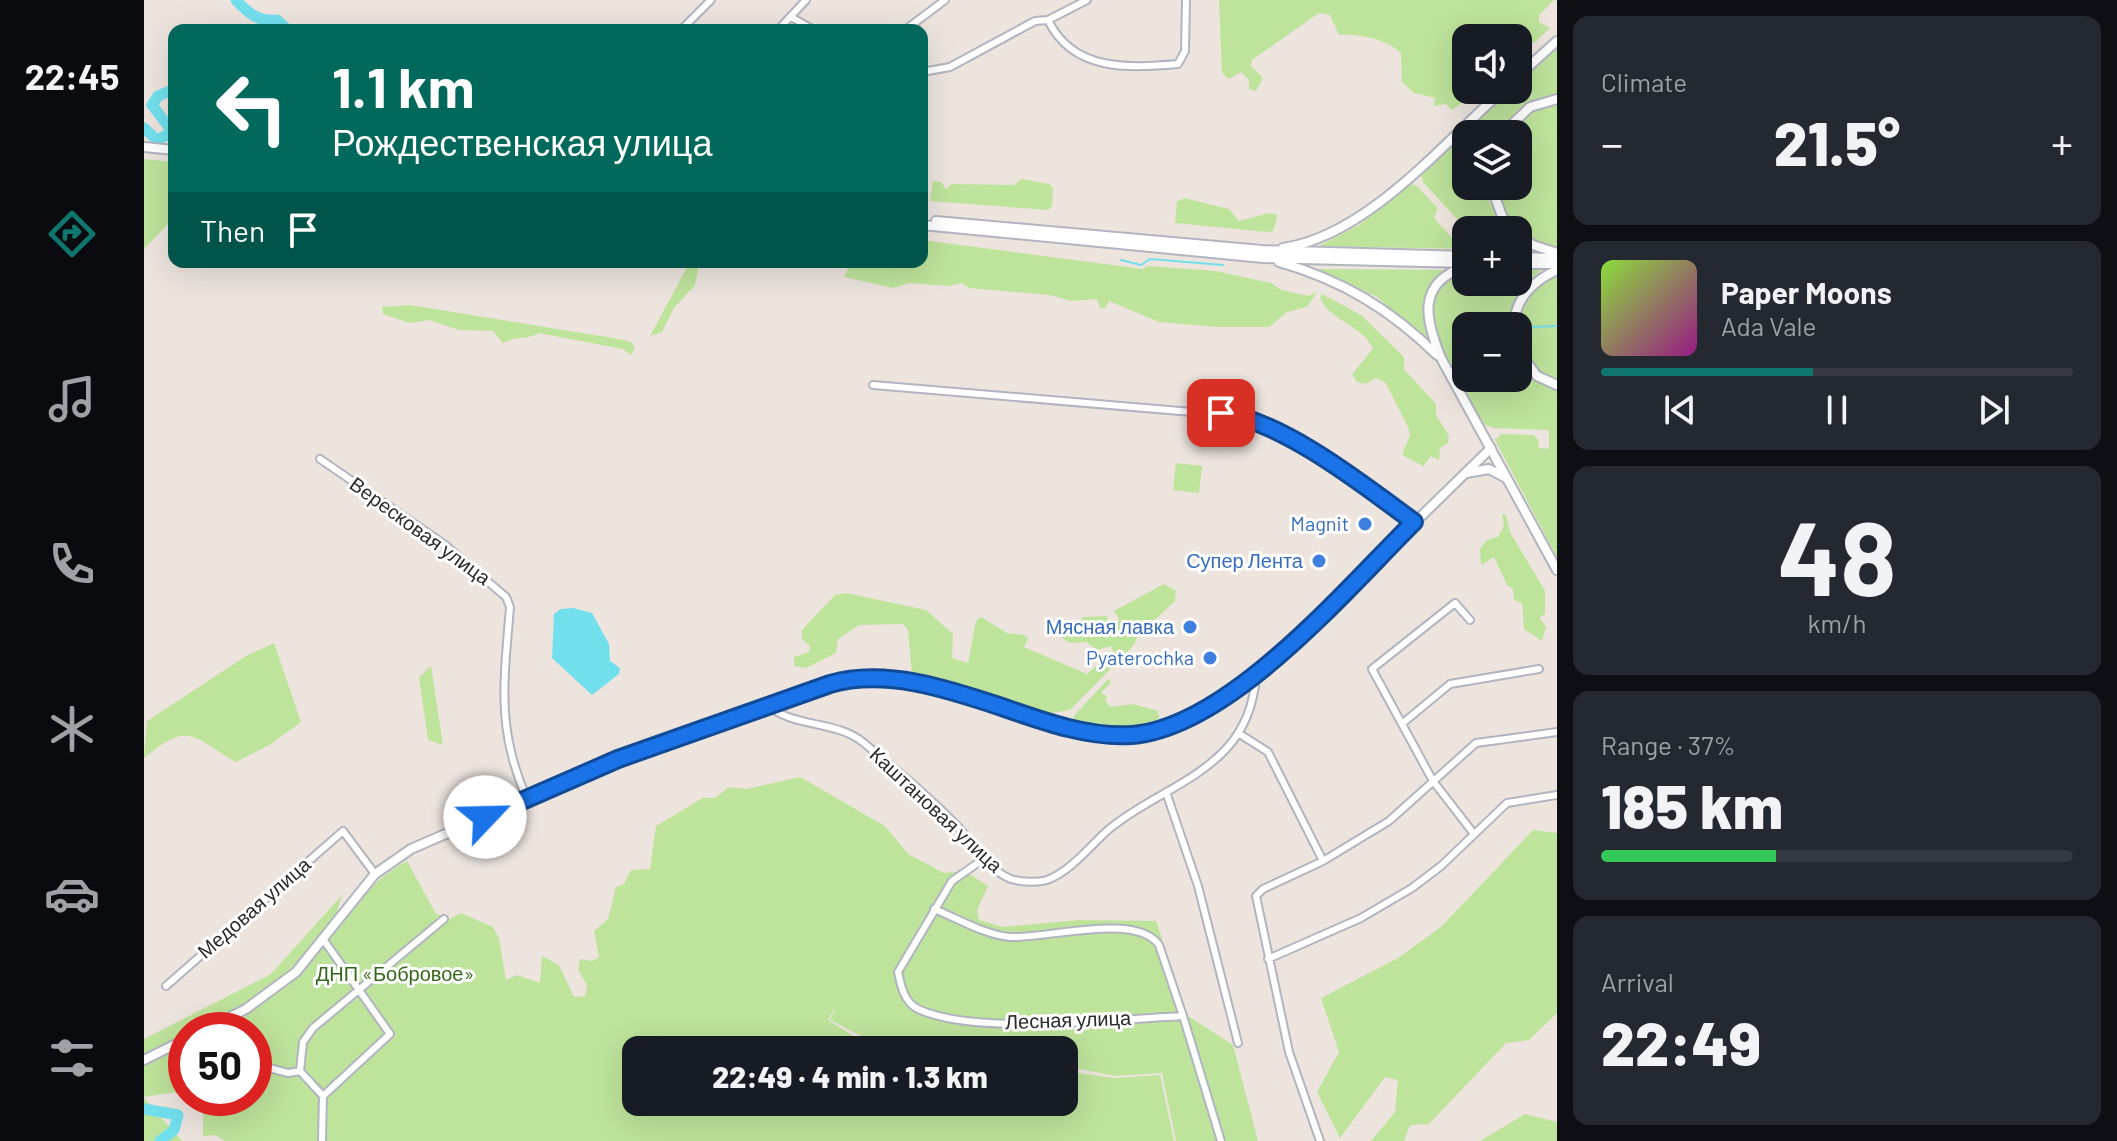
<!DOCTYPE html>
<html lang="en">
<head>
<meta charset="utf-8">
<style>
	body { margin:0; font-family:Barlow,sans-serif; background:#242831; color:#f1f3f6; height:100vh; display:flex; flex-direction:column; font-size:30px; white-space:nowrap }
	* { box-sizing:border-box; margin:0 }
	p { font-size:26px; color:#9ea1a6 }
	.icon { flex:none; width:44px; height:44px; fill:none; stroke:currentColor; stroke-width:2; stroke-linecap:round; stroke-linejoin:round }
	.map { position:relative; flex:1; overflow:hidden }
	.sheet { display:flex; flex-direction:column; gap:16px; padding:16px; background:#0d0f14; width:560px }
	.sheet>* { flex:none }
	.guide { position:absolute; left:24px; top:24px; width:760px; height:244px; border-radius:16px; box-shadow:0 8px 32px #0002; background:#00695c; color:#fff; overflow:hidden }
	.buttons { position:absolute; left:1308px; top:24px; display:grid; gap:16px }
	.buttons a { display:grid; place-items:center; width:80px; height:80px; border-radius:16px; background:#171b24; box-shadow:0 8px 32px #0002; font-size:40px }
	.speed { position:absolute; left:24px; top:1012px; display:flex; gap:16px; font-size:40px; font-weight:700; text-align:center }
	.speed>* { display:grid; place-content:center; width:104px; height:104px; border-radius:50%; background:#171b24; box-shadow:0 8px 32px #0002; line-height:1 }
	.speed .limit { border:12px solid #d22; background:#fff; color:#111 }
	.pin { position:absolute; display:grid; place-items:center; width:68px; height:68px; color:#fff; margin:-34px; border-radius:16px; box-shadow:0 4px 12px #0006 }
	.me { position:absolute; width:88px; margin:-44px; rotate:66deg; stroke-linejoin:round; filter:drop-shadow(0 0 6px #0008) }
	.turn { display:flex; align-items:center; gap:28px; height:168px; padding:0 32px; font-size:36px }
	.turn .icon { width:104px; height:104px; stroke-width:2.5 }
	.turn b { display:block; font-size:56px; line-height:68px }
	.then { display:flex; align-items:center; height:76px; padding:0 32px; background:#0003; gap:16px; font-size:30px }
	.big { font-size:60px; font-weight:800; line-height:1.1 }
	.sheet .widget { flex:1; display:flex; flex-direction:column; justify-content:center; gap:12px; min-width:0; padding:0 28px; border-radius:16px; background:#242831 }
	.sheet .dial { align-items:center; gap:0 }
	.dial b { font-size:104px; line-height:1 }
	.song { display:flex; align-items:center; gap:24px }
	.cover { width:96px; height:96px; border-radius:12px; background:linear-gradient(135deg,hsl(90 70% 55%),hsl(310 70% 35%)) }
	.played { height:8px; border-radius:4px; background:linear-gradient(90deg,#0f766e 45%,#363941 45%) }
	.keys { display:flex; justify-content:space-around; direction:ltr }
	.heat { display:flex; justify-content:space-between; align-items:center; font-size:44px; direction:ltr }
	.charge { height:12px; border-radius:6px; background:linear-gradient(90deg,#34c759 37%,#363941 0) }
	.trip { position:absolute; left:478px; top:1036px; width:456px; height:80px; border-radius:16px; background:#171b24; box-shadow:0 8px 32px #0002; font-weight:800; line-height:80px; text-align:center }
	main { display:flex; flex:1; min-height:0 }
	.tabs { display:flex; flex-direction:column; width:144px; justify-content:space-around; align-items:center; background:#090b0e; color:#9ea1a6 }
	.tabs .icon { width:56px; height:56px }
	.tabs .active { color:#0f766e }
	.tabs b { font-size:36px; color:#f1f3f6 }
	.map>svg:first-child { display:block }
	.green { fill:#bee39b }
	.water { fill:#72dfed }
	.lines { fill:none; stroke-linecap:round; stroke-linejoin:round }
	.stream { stroke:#72dfed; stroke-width:2 }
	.river { stroke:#72dfed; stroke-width:11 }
	.minor-casing { stroke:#b1b5bf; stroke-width:10 }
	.secondary-casing { stroke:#b1b5bf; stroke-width:12 }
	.minor { stroke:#fff; stroke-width:6 }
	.secondary { stroke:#fff; stroke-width:8 }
	.route-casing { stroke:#114b97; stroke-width:20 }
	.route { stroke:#1a73e8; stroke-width:14 }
	.shop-dot { fill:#3f7fe0; stroke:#fff; stroke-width:3 }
	.labels { text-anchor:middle; stroke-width:6; stroke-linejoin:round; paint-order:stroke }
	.shop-label { font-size:20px; fill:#366cbe; stroke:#fff; text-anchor:end }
	.street-label { font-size:20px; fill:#2b2b2b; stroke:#fff }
	.park-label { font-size:20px; fill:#36681b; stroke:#fff }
</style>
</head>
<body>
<main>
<nav class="tabs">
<b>22:45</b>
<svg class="icon active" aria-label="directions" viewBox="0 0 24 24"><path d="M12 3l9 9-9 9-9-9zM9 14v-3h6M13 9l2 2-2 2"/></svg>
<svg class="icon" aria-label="music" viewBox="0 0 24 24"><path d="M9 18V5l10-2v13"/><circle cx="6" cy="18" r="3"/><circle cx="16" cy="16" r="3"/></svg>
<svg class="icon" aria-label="phone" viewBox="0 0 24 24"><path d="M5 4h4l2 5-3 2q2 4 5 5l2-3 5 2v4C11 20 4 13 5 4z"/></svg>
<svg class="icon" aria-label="climate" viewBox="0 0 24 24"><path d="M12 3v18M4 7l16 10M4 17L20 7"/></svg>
<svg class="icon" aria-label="car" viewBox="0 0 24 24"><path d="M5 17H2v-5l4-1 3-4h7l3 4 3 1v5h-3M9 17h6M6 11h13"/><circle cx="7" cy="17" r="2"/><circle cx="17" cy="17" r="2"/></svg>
<svg class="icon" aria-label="filters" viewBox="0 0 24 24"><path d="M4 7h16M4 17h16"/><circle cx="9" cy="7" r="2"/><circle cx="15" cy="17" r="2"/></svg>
</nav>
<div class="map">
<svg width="1413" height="1141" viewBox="0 0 1413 1141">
	<rect width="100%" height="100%" fill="#ede4de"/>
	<path class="green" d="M1075,0H1410L1395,15V22L1406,28L1374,57V38H1322V73L1318,68L1313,74L1321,100L1308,110L1302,104L1290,106L1291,98L1270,93L1258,82L1257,53C1242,39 1215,33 1195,35L1186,15L1175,13L1108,60L1107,66L1119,78L1112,91L1105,89V80L1097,72L1085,79L1078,73Z
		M1413,49V94L1383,103L1353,134H1322V186H1342L1345,201L1362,230H1323L1279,182L1277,173L1367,90H1374V84Z
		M1413,103V247C1380,240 1360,219 1353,186H1374V134H1363L1387,112Z
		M0,159L30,162V218L0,249Z
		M877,179L905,184L909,188L908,206L904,210L786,201L789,181L797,182L802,189L808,184L870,185Z
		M1266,184L1273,186L1294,209L1290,218L1311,241L1318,238L1322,240V249L1175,246L1215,225Z
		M1040,198L1085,209L1095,221L1125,213L1134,215L1129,231L1123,232L1031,223L1033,202Z
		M778,240L999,269L1004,266L1072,271L1127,283L1137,290L1164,296L1173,292L1163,307L1143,312L1125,327H1073L1015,322L965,301L961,308H956L953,299L927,301L906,295L825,288L818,283L805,286L765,283L749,288L700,277L707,262H778Z
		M546,262H563V266L554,268L551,285L530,308L518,332L506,336Z
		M1174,269L1299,270C1279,295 1276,309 1283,340L1233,297Z
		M1374,270H1397L1377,289L1365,326H1322V378H1374V361L1390,381L1413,390V557L1351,440L1357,434L1389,435L1394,439L1395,448L1405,449V430L1349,428L1340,424C1320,387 1247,291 1322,272V282H1374Z
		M1413,276V380C1360,368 1365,296 1413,276Z
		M1178,294L1217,315L1260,357V369L1292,404V415L1305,436L1304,443L1296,448L1295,460L1287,456L1279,466L1258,455L1266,435L1264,427L1241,382L1232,378L1222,384L1213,382L1208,374L1229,349C1219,325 1186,321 1176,298Z
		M266,305L475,339L487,342L491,348L487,355L479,349L395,333C382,340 375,335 359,343L349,331L315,330L285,320L266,323L239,314L238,307Z
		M1032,463L1058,466L1055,493L1029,490Z
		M1358,514L1362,515L1366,532L1401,591V614L1395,618L1402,626L1398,641L1380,629L1378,603L1370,600L1369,589L1363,585L1350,557L1337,565L1336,549L1343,540L1354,537L1360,526Z
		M1020,584L1032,591L1031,601L993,637L990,645L926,710L902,714L772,678L768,674L764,630L759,624L715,625L694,639L692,653L662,668L650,666V657L665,652L666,646L658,639V630L691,595L702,593L782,610L809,634L808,658L824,663L832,621L837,617L863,633L880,635L884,639L880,647L943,674L969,651L967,646L953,650L942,642L927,643L916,637L917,632L929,629L939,617L963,616L964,622L973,625L975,619L970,611Z
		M130,643L157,722L127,744L92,762C45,735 46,721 0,758L3,721L102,656Z
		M287,666L299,745L284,740L275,677Z
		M964,679L967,682L957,693L963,696L961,700L966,707L989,704L1014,711L1015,718C994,736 956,728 931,722L929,717Z
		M656,777L741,826L764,854L800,873L821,871L844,886L833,910L835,920L859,927L935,920L1012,921L1044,1016L1089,1045L1114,1141H1032L1018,1073L972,1076L920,1066V1050H758L731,1043L686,1020L693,1005L684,1020L732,1050H492V1102H920V1071L971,1078L1016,1075L1030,1141H81L72,1135L59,1136V1114L31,1092L0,1097V1065L42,1043V1098H110V1030H68C96,1011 131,995 156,971C194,936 217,884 263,861L292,914L306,919L317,913L349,927L355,938L362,980L373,975L396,983L398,956L415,965L430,997L441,996L443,985L434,970L436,959L448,961L455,957L450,931L464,919L472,887L480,884L487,870L506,869L512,826L559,798H571L585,787L603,789Z
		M1389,830L1413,833V1013L1385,1040L1362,1043L1285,1124L1266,1125L1260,1141H1227L1251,1112L1254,1080L1241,1077L1196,1138L1173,1092L1195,1052L1177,998L1254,958L1297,927Z
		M198,895C195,903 193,912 190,919C174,953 79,1030 42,1030V1034L0,1054V1039L127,974Z
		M0,1098L38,1141H0Z
		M1381,1114L1413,1122V1141H1336Z"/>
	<path class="water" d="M429,608L448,613L465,644L466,661L476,668L475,674L448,695L408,658L410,614L417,609Z"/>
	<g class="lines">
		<path class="stream" d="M977,260L997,265L1006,259L1079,265
			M1387,327L1413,326"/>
		<path class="river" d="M92,0C104,13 114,22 133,20L144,30
			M0,128L13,140L25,134V127L8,105L14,96L30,89
			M0,1109L34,1115L30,1130L16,1141"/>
		<defs>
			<path id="minor" d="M647,17L670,30
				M904,20L943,0
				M537,30L567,0
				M634,30L662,0
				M761,30L801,0
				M778,72L806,67L891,21L904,20C929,72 984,68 1034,64L1041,51L1042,0
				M729,385L1095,416L1196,469L1270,522
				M176,459L300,544L362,597L366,607C360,681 352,729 383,799
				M1326,620L1311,603L1228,669L1289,781L1330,834
				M625,706C650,728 693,720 720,743C752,770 787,798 815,828C830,844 845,871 867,879C877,882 893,883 903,880C927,871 945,847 964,830C1000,799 1050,784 1083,748C1101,728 1110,702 1112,676
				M1259,723L1306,684L1395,669
				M1094,733L1124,752L1179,861L1119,889L1112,896L1145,1052L1176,1141
				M1022,792L1054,886L1094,1043
				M841,858L808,881L754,972C757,986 760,1002 774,1009C831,1036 973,1019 1039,1016L1077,1141
				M1179,861L1245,821L1332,743L1413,732
				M790,909C813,918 841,935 866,937C902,939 992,912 1015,945L1039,1016
				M179,939L246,1034L179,1096
				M1124,959L1217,918L1268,888L1297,866L1363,803L1413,795
				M22,986L199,831L231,874
				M110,1064L144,1073L156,1071
				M178,1141L179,1096L156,1071L159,1042L169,1028L300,919"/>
			<path id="secondary" d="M1374,76L1413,41
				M1358,134L1386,107L1413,99
				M0,147L30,150
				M1347,186L1358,216L1369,230
				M792,221L1118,250L1322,256
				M778,225L1119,258L1322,263
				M1374,235L1389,245L1413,253
				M1139,248C1222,236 1298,145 1359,90
				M1374,257L1413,258
				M1135,262C1198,280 1246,309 1293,355
				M1374,264H1413
				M1322,266C1272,283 1281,319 1297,358L1413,570
				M1370,326C1371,298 1389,281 1413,270
				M1374,350L1393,376L1413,385
				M1322,473L1345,469L1362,478
				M60,1030L102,1009L152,972L231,874L267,849L474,759L686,684L718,676L754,680L929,728L974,735L1025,725L1094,688L1123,667L1347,448
				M0,1060L42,1039"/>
		</defs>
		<use href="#minor" class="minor-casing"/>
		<use href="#secondary" class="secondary-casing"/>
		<use href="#minor" class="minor"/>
		<use href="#secondary" class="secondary"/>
	</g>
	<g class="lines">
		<defs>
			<path id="route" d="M341,817L474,759L686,684C741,668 804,689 858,707C898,721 945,738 988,735C1086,727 1203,588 1270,522C1221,486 1138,420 1077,413"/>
		</defs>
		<use href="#route" class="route-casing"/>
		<use href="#route" class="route"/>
	</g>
	<g class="shop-dot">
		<circle cx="1221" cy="524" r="8"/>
		<circle cx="1175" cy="561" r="8"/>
		<circle cx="1046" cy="627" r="8"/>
		<circle cx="1066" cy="658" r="8"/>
	</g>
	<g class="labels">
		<g class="shop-label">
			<text x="1205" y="531">Magnit</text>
			<text x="1159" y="568">Супер Лента</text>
			<text x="1030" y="634">Мясная лавка</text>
			<text x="1050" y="665">Pyaterochka</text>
		</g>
		<g class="street-label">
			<text transform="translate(276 531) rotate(36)" y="7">Вересковая улица</text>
			<text transform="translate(792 810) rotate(43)" y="7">Каштановая улица</text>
			<text transform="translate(110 908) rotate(-41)" y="7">Медовая улица</text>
			<text transform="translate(924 1020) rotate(-2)" y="7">Лесная улица</text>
		</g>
		<g class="park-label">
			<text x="251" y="981">ДНП «Бобровое»</text>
		</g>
	</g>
</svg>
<div class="buttons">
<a><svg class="icon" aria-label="sound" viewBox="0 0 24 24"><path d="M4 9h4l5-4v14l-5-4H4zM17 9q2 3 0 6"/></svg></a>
<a><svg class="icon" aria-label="layers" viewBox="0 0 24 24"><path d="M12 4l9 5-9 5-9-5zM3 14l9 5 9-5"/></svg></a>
<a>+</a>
<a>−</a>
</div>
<div class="speed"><div class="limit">50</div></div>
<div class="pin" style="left:1077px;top:413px;background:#d93025"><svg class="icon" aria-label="arrive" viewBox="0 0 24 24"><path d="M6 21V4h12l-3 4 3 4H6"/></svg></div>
<svg class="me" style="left:341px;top:817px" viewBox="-20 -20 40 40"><circle r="19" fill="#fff"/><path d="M0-13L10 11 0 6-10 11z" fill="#1a73e8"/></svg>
<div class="trip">22:49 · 4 min · 1.3 km</div>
<div class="guide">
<div class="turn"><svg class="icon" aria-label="left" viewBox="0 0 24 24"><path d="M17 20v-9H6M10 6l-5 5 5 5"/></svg><div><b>1.1 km</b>Рождественская улица</div></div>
<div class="then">Then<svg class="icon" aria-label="arrive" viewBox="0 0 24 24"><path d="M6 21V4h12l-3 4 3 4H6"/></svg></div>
</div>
</div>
<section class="sheet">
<div class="widget"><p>Climate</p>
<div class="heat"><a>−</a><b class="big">21.5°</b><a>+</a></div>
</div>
<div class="widget">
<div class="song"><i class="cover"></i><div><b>Paper Moons</b><p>Ada Vale</p></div></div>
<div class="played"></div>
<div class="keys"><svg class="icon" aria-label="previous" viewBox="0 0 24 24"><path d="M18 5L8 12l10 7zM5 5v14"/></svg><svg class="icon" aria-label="pause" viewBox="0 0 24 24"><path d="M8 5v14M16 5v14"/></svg><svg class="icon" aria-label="next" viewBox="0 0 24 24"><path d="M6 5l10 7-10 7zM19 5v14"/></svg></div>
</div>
<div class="widget dial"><b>48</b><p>km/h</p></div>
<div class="widget"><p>Range · 37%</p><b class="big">185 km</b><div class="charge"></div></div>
<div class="widget"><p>Arrival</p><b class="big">22:49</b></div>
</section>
</main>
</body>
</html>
